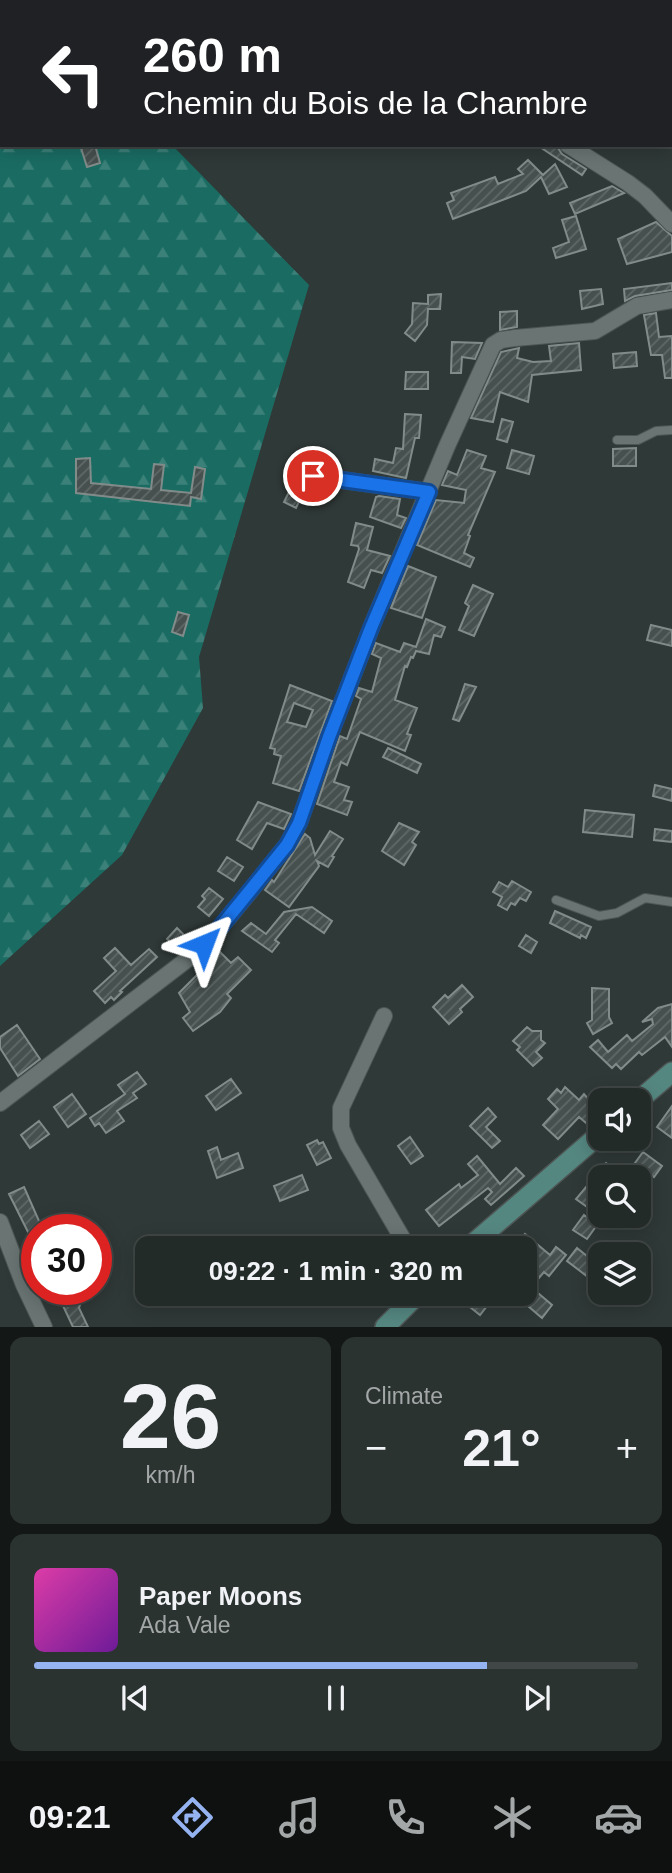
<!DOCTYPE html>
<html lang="en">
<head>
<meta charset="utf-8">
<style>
	body { margin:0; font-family:Helvetica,sans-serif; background:#2b3331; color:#f1f3f6; height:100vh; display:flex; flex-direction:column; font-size:26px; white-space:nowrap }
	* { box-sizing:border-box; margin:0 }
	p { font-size:23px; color:#a3a7a8 }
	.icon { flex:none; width:38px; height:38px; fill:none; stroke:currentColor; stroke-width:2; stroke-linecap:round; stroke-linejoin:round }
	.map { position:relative; height:1327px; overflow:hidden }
	.side { display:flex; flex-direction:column; gap:10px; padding:10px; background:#131817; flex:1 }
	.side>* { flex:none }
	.top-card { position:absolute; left:0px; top:0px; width:672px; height:147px; box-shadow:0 4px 18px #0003,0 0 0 2px #404746; background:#202124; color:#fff; overflow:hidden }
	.controls { position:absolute; left:588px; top:1088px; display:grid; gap:14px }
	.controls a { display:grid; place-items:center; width:63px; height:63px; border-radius:14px; background:#232b29; box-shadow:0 4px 18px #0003,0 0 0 2px #404746; font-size:35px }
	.speed { position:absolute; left:21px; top:1214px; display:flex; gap:14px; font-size:35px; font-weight:700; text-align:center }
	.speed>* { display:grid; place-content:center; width:91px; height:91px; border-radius:50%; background:#232b29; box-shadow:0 4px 18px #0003,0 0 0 2px #404746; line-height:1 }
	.speed .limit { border:10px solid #d22; background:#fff; color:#111 }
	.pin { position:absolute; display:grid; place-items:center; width:60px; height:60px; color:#fff; margin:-30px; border:4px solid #fff; border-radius:50%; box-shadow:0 2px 7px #0007 }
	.me { position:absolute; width:77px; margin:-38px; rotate:44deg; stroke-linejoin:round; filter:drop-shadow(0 0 5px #0008) }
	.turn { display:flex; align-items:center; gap:24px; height:147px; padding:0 28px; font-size:32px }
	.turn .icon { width:91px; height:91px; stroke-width:2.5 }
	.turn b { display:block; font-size:49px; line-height:60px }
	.big { font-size:52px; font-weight:800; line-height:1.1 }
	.side .card { flex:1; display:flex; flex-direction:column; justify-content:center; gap:10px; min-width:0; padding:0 24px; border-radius:14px; background:#2b3331 }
	.side .dial { align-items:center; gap:0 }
	.dial b { font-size:91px; line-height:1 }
	.song { display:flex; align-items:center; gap:21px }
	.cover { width:84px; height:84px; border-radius:10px; background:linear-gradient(135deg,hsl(320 70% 55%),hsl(280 70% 35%)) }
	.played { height:7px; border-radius:4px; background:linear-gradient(90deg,#95b2f1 75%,#404746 75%) }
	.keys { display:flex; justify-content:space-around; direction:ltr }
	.heat { display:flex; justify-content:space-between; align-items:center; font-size:38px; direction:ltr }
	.side .tiles { flex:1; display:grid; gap:10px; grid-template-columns:1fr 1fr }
	.card:last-child { grid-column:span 2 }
	.trip { position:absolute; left:135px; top:1236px; width:402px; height:70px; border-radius:14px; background:#232b29; box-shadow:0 4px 18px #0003,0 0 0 2px #404746; font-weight:800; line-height:70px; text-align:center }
	.dock { display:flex; height:112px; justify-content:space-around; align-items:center; background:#0e1110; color:#a3a7a8 }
	.dock .icon { width:49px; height:49px }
	.dock .active { color:#95b2f1 }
	.dock b { font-size:32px; color:#f1f3f6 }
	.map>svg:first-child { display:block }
	.forest { fill:url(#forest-firs) }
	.building { fill:url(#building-hatch); stroke:#818c8a; stroke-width:2; fill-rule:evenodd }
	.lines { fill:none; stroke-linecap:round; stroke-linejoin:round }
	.service-casing { stroke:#4e5655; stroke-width:10 }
	.minor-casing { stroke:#4e5655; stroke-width:18 }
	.secondary-casing { stroke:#4e5655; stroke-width:22 }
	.service { stroke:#6a7573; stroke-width:8 }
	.minor { stroke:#6a7573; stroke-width:16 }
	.secondary { stroke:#558781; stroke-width:19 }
	.route-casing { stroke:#114b97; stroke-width:18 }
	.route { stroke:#1a73e8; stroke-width:12 }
</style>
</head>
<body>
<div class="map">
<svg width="672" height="1327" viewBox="0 0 672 1327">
	<defs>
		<pattern id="forest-firs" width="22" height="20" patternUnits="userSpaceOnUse" patternTransform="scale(1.75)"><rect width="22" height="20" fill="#1a6c63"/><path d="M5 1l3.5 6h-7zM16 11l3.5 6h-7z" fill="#3b8179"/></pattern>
		<pattern id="building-hatch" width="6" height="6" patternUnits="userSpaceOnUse" patternTransform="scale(1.75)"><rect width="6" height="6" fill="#46504f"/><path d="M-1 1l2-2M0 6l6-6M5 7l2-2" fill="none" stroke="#606968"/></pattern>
	</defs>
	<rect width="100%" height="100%" fill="#2f3937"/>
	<path class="forest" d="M0,0L81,2H2V145H172L309,285L199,657L203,708L122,855L0,966Z"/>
	<path class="building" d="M87,145H95L100,163L87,167L81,148Z
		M537,145H556L562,154L586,169L582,175Z
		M528,160L543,175L555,164L567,187L549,194L541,177L526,191L453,219L447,203L454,200L451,193L495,177L498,184L523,174L518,169Z
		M612,186L624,193L575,214L570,203Z
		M576,216L586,249L556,258L553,248L569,242L562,220Z
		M656,222L672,236V252L627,264L618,239Z
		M672,283V290L635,296L625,301L624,289Z
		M601,289L603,304L582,309L580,291Z
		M441,294L440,309H428L427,325L415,341L405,333L412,324L413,303L428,304V295Z
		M517,311V327L500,330V312Z
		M656,313L659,337L672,336V378H665L662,355H651L644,315Z
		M452,342L482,343L475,359L462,357L461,373H451Z
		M579,343L581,370L532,375L528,402L500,392L493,422L471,418L501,352L519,348L517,358L533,362L551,361L549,346Z
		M636,352L637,366L614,368L613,354Z
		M406,372H428V389H405Z
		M405,414L421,415L419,438H415L406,478L373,471L375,459L393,463L396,448L403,449Z
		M502,419L513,422L507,442L497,439Z
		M636,448V466H613V449Z
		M467,450L486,456L481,468L495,472L468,535L470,536L464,553L474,558L470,567L417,545L436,500L464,503L466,490L442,485L448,471L457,475Z
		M512,450L534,456L529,474L507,468Z
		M90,458L91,483L151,489L154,464L164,465L161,490L191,493L195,467L205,469L201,499L191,497L190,506L76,493V459Z
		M292,486L304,491L296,508L284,502Z
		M379,496L400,499L397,515L406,518L401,528L370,517L376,497Z
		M356,523L373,527L367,550L390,556L382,573L371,570L364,588L348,582L359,549L358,546L351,545Z
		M408,566L436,577L422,618L391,608Z
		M473,585L493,594L474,636L459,630L469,606L465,603Z
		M178,612L189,615L183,636L172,632Z
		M426,619L445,627L441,637L434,635L429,654L416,651L413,658L411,657L407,667L405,666L395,700L417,708L407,734L411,735L405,751L360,732L347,765L341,762L334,782L349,787L344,800L352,802L347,815L317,804L340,736L347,739L361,699L356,696L359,688L372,692L381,658L372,654L376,643L400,652L404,643L416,647Z
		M651,625L672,630V646L647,640Z
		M465,684L476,687L459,721L453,719Z
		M290,685L332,701L299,791L273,783L281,756L274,754L275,749L270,748ZM294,703L313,710L306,727L287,722Z
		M388,748L421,764L417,773L383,757Z
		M655,785L672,789V801L653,796Z
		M258,802L291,814L284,829L267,823L252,849L237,840Z
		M585,810L634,815L632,837L583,832Z
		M399,823L419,832L412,842L416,845L404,865L382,851Z
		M655,829L672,831V842L654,840Z
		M330,831L343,839L332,856L334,857L328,867L317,861L319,866L289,907L265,890L272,880L274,882L305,834L310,838L315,855Z
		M227,857L243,867L234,881L218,871Z
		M512,881L531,892L526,901L520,898L515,905L511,903L507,910L498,905L502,897L493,892L499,882L508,887Z
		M209,888L223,899L209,916L198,907L205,899L202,896Z
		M312,907L332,921L324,933L296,914L275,940L279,943L272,952L242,931L251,923L266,934L284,912Z
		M555,911L591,927L586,938L581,935L580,938L550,923Z
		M177,928L191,942L181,951L167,939Z
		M526,935L537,942L531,953L519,946Z
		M115,948L131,965L149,949L157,957L120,991L122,992L114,1000L111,997L105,1003L94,991L116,971L104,958Z
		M220,952L231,963L238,957L251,970L227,994L231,998L220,1012L193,1031L183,1018L190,1012L179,993Z
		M462,985L473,997L460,1009L462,1012L449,1024L433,1007L445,995L448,998Z
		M592,988L609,989V1017L612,1023L593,1034L587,1023L592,1020Z
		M672,1004V1047L665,1037L642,1055L639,1052L621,1069L616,1064L612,1068L590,1047L598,1040L608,1052L627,1035L632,1041L653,1024L652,1019L642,1022L658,1008Z
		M17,1025L40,1059L18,1076L0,1048V1037Z
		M527,1027L532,1031H541V1040L545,1043L536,1052L542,1058L533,1066L517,1050L520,1047L513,1041Z
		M137,1072L146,1084L133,1093L137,1098L117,1111L124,1121L106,1133L99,1123L95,1126L90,1118L125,1094L118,1085Z
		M231,1079L241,1093L216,1110L206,1096Z
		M565,1087L579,1100L584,1094L599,1112L586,1123L579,1117L558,1139L543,1125L558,1109L548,1099L557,1089L561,1093Z
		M72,1094L86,1114L68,1127L54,1107Z
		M672,1106V1138L657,1127Z
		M488,1108L496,1117L486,1127L500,1141L492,1148L470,1126Z
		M39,1121L49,1134L30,1148L21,1135Z
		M410,1137L423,1156L411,1164L398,1146Z
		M317,1140L319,1144L323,1142L331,1158L317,1165L307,1145Z
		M217,1147L221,1160L238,1153L243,1168L217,1178L208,1151Z
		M643,1152L662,1166L654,1177L635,1163Z
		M477,1156L500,1184L516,1168L524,1176L491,1205L485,1199L492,1192L488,1188L439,1226L426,1210L459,1184L461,1188L478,1175L468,1164Z
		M606,1163L618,1171L613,1178H600V1195L590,1209L576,1199Z
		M302,1175L308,1190L280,1201L274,1186Z
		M24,1187L43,1230H37V1250L9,1194Z
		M584,1215L597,1225L587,1239L573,1230Z
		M525,1234L550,1255L556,1247L566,1255L549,1276L544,1272L538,1279L525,1268V1248L517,1243Z
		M577,1248L598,1265L588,1277L567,1261Z
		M65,1290H84L79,1308L88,1327H73L57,1293Z
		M481,1293H497L480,1315L470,1307Z
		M538,1293L552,1305L542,1318L528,1306Z"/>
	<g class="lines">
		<defs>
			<path id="service" d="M617,440H638L656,431L672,430
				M556,900L599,916L617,913L645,898L672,902"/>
			<path id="minor" d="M356,0L358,2
				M455,2V0
				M568,145L628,183L645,196L672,224
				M313,476L429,492
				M384,1016L341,1108V1128L348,1145L408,1248
				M0,1103L189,958L218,930L246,896L287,845L299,823L329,737L371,628L447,446L493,345L501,340L515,338L595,331L637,306L672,300
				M0,1222L24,1285L44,1327"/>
			<path id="secondary" d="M638,1101L672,1072
				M468,1248L600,1134
				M385,1327L419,1293"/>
		</defs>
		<use href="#service" class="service-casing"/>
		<use href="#minor" class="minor-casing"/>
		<use href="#secondary" class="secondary-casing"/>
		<use href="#service" class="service"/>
		<use href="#minor" class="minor"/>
		<use href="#secondary" class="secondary"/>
	</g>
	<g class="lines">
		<defs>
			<path id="route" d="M204,944L218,930L287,845L299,823L329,737L371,628L429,492L313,476"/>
		</defs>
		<use href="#route" class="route-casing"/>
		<use href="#route" class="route"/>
	</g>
</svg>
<div class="controls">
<a><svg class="icon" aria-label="sound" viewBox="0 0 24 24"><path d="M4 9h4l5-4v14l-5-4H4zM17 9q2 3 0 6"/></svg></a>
<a><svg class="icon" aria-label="search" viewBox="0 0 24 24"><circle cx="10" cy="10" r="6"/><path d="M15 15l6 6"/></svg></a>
<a><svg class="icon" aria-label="layers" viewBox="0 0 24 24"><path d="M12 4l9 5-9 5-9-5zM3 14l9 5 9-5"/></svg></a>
</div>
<div class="speed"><div class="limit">30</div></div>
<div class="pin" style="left:313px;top:476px;background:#d93025"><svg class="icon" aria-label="arrive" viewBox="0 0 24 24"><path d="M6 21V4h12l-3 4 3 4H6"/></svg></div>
<svg class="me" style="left:204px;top:944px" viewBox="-20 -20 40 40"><path d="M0-17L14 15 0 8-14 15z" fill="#1a73e8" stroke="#fff" stroke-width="4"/></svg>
<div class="trip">09:22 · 1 min · 320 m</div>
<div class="top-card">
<div class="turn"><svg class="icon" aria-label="left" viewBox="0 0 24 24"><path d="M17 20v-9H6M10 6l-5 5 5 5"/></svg><div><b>260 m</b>Chemin du Bois de la Chambre</div></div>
</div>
</div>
<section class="side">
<div class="tiles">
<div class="card dial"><b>26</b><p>km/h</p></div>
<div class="card"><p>Climate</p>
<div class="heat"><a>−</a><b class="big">21°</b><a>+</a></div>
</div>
<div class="card">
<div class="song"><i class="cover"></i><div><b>Paper Moons</b><p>Ada Vale</p></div></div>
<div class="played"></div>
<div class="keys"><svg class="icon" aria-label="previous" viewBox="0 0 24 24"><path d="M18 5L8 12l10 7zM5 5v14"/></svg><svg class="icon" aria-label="pause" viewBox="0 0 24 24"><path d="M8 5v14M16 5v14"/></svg><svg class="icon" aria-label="next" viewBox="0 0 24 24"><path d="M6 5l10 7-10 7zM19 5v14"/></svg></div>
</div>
</div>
</section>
<nav class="dock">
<b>09:21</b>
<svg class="icon active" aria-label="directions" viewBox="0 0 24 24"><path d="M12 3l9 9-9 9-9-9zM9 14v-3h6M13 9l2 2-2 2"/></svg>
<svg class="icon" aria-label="music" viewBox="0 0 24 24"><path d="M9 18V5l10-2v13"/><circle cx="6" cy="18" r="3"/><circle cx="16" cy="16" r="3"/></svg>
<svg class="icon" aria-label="phone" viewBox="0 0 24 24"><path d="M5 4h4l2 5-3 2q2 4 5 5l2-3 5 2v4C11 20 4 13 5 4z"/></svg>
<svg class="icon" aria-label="climate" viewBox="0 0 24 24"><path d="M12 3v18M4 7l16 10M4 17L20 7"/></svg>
<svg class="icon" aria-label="car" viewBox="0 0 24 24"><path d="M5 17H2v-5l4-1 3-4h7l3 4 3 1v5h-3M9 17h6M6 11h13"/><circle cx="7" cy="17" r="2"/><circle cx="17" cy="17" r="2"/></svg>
</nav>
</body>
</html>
